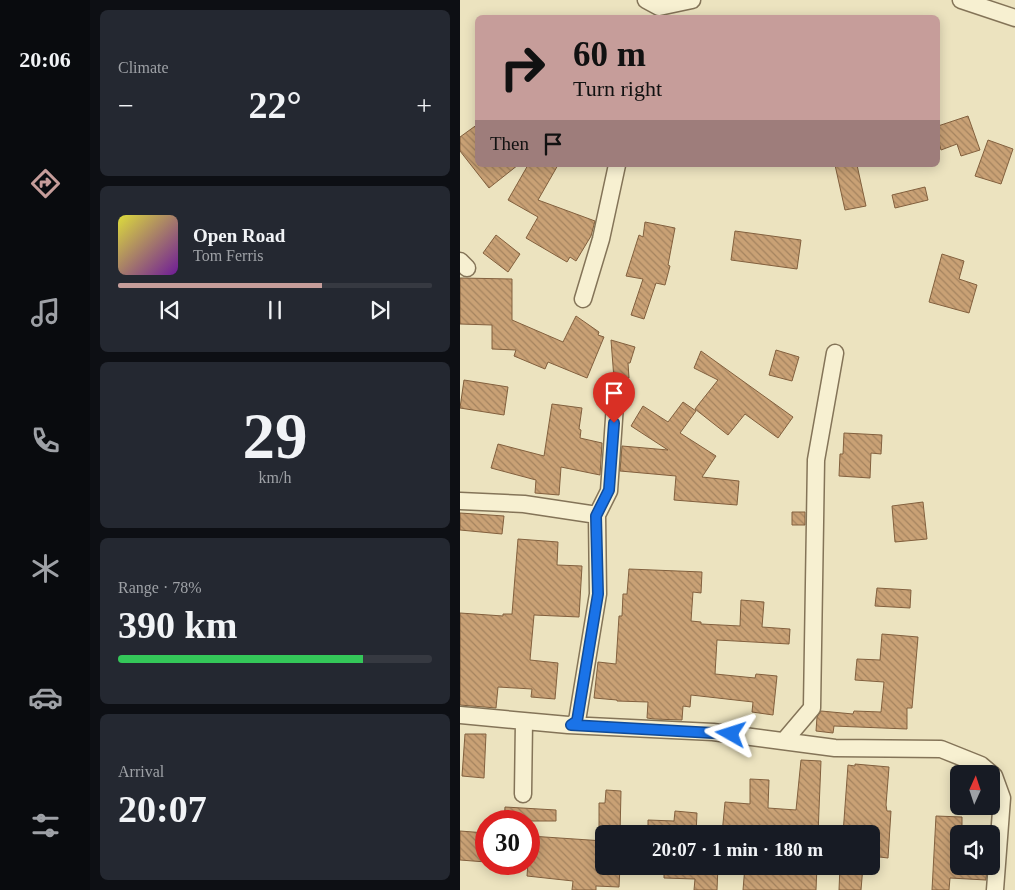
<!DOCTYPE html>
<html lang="en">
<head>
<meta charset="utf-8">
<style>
	body { margin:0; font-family:"Times New Roman",serif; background:#242831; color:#f1f3f6; height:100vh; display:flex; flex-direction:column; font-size:19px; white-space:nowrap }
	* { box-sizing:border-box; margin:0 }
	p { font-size:16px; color:#9ea1a6 }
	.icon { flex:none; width:28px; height:28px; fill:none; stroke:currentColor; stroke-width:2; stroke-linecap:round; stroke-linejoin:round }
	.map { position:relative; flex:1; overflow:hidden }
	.side { display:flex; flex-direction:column; gap:10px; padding:10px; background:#0d0f14; width:370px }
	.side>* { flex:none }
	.guide { position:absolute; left:15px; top:15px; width:465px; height:152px; border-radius:8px; box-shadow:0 2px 12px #0003; background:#c69d9a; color:#111; overflow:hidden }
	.needle { width:32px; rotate:3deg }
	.controls { position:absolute; left:490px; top:765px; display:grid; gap:10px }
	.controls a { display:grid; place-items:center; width:50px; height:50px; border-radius:8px; background:#171b24; box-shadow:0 2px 12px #0003; font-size:25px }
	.speed { position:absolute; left:15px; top:810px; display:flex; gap:10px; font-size:25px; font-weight:700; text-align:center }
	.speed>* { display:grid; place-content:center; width:65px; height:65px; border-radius:50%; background:#171b24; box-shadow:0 2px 12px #0003; line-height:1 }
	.speed .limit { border:8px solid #d22; background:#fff; color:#111 }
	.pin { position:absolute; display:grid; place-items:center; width:42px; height:42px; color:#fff; margin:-51px -21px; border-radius:50% 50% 50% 0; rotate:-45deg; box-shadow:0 0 5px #0007 }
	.pin .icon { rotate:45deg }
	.me { position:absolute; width:55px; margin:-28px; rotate:276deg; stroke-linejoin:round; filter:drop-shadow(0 0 4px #0008) }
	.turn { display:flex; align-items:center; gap:18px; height:105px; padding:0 15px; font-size:22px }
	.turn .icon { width:65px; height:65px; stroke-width:2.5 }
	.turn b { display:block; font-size:35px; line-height:42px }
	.then { display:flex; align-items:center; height:48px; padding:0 15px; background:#0003; gap:10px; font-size:19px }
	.big { font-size:38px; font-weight:700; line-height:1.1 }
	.side .card { flex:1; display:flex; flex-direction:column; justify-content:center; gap:8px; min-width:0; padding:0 18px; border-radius:8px; background:#242831 }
	.side .dial { align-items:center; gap:0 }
	.dial b { font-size:65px; line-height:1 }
	.song { display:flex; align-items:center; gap:15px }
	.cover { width:60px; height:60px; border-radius:8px; background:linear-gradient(135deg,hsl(60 70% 55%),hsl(280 70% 35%)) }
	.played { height:5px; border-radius:2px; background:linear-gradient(90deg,#c69d9a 65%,#363941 65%) }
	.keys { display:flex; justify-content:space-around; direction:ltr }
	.heat { display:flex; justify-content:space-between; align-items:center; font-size:28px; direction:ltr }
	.charge { height:8px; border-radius:4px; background:linear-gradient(90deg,#34c759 78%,#363941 0) }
	.trip { position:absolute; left:135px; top:825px; width:285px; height:50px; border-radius:8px; background:#171b24; box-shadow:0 2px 12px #0003; font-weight:700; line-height:50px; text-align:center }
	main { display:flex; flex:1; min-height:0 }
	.tab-bar { display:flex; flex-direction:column; width:90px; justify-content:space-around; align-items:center; background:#090b0e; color:#9ea1a6 }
	.tab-bar .icon { width:35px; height:35px }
	.tab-bar .on { color:#c69d9a }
	.tab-bar b { font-size:22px; color:#f1f3f6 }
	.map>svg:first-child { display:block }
	.building { fill:url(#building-back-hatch); stroke:#82603e }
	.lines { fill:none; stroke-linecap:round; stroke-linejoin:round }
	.street-casing { stroke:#847458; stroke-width:19 }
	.street { stroke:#f7f0d1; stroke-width:16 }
	.route-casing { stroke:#114b97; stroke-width:12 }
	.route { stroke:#1a73e8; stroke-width:9 }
</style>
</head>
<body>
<main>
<nav class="tab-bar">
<b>20:06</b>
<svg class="icon on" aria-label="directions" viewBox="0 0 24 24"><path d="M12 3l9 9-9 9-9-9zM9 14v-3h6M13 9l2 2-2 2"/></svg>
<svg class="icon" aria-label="music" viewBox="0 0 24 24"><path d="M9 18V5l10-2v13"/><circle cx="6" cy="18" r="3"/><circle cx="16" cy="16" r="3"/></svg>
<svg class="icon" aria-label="phone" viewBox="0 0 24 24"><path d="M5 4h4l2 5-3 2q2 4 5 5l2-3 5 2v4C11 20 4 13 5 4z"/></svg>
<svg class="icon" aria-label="climate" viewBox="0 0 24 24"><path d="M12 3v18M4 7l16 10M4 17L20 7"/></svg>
<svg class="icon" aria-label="car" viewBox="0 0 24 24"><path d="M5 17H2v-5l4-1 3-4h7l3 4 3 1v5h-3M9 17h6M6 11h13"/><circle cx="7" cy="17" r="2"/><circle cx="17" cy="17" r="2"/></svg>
<svg class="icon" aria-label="filters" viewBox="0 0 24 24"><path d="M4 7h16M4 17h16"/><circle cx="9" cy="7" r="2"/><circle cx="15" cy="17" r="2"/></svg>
</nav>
<section class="side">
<div class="card"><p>Climate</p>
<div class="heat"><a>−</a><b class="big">22°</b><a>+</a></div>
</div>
<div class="card">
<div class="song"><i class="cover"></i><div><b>Open Road</b><p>Tom Ferris</p></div></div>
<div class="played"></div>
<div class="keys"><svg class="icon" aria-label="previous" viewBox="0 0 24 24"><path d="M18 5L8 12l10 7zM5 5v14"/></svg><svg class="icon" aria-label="pause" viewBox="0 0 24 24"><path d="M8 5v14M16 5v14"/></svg><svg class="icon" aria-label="next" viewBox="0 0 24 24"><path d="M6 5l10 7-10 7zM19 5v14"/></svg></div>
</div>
<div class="card dial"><b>29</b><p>km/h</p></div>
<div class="card"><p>Range · 78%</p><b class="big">390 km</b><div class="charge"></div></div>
<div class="card"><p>Arrival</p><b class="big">20:07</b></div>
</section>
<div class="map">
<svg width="555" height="890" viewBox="0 0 555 890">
	<defs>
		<pattern id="building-back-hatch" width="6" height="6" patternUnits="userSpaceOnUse" patternTransform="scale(1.25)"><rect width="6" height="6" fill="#c9a175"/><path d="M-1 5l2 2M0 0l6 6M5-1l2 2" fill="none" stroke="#a4835f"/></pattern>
	</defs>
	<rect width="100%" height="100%" fill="#ece3bf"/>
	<path class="building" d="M508,116L520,150L501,156L497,144L481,150L478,138V126Z
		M18,124V165H58L29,188L0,151V137Z
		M528,140L553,149L541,184L515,176Z
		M68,165H98L78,200L135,221L131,236L116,261L110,257L107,262L66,238L78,217L48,200Z
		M375,165H397L406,206L385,210Z
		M465,187L468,200L435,208L432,195Z
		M185,222L215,228L208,265L210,266L205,285L196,283L184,319L171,315L183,279L166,276L179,235L183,237Z
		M275,231L341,240L337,269L271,260Z
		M36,235L60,254L48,272L23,253Z
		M482,254L504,261L499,279L517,285L509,313L469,302Z
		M0,278L52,279V320L103,342L116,316L139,332L138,335L144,337L127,378L88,362L85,369L54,356L56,350L32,349V325L0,324Z
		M151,340L175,347L170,363H168L169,378L154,379Z
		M316,350L339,357L332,381L309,375Z
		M241,351L333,417L318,438L285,414L268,435L235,409L258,380L234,368Z
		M4,380L48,387L44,415L0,408Z
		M223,402L236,411L220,433L256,456L242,477L279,481L277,505L214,500L216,476L160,471L162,446L208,450L171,426L183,406L208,422Z
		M92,404L122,408L119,429L121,430L120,438L142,443L140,475L101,467L99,495L75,493L76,480L31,468L38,444L84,456Z
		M384,433L422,435L421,454L411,453L410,478L379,476L380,454H383Z
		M463,502L467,539L435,542L432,506Z
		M332,512H345V525H332Z
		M0,513L44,516L42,534L0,530Z
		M58,539L98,542L97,565L122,566L119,617L74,615L70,660L98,663L95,699L71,697L72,689L38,687L36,708L0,705V613L43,616V614H52Z
		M169,569L242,572L241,593L233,592L231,621L241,622V624L280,626L281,600L304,602L302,627L330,629L329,644L257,640L255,674L295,678L296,674L317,676L313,715L292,712L293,702L231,695L230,707L223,706L222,720L194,719L187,718L188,702L157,701V700L134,698L138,662L156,664L159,616H162L163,594H167Z
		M417,588L451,590L450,608L415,606Z
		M422,634L458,637L452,708H447V729L374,726L373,733L356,731L357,717L361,711L393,714L394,711L421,712L424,682L395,680L397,659L420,660Z
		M5,734H26L24,778L2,776Z
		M341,760L361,761L358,834H262L265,802L290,804V779L309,780L308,808L336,810Z
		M395,764L429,767L426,805L427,811H431L428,858L411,856V834H383L388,765L395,766Z
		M146,790L161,791L160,834H139V803H145Z
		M45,807L96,810V821H44Z
		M215,811L237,813L236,834H188V820L214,821Z
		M476,816L502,817V834H499V866H527L526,880L490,878L489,890H472Z
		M0,831L26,833V862L0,860Z
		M70,836L144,841V866H160L159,887L136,886V890H112L113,881L67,876Z
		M204,866H258L257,890H234L235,879L204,878Z
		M285,866H357L356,890H283Z
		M380,866H403L401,890H379Z"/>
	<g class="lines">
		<defs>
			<path id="street" d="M186,0L199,7L232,0
				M501,0L555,18
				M0,261L7,268
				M123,299L141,239L157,165
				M0,501L64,504L137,515
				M0,715L108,725L253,732L375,748L481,749L521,765L534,776L542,798L535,890
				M111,725L117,721L138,594L137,515L149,491L156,390
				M324,741L352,708L356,460L375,353
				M63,794L64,721"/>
		</defs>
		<use href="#street" class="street-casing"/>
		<use href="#street" class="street"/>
	</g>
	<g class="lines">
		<defs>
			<path id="route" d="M154,423L149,490L136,516L138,594L117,721L111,725L271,734"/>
		</defs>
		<use href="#route" class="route-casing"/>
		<use href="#route" class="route"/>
	</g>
</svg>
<div class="controls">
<a><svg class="needle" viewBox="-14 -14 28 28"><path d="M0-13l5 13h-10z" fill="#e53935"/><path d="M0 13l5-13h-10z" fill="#9ea1a6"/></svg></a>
<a><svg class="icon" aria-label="sound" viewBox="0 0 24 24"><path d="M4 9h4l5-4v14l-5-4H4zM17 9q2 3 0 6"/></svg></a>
</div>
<div class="speed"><div class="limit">30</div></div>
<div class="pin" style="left:154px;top:423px;background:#d93025"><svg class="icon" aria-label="arrive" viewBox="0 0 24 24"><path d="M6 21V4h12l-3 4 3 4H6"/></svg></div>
<svg class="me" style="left:271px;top:734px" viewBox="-20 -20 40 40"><path d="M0-17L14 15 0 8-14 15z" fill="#1a73e8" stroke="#fff" stroke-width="4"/></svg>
<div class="trip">20:07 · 1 min · 180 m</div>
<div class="guide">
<div class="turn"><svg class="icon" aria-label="right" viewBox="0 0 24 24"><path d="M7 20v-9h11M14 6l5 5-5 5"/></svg><div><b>60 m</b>Turn right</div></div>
<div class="then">Then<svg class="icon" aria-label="arrive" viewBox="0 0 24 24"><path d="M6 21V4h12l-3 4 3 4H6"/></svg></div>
</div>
</div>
</main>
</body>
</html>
